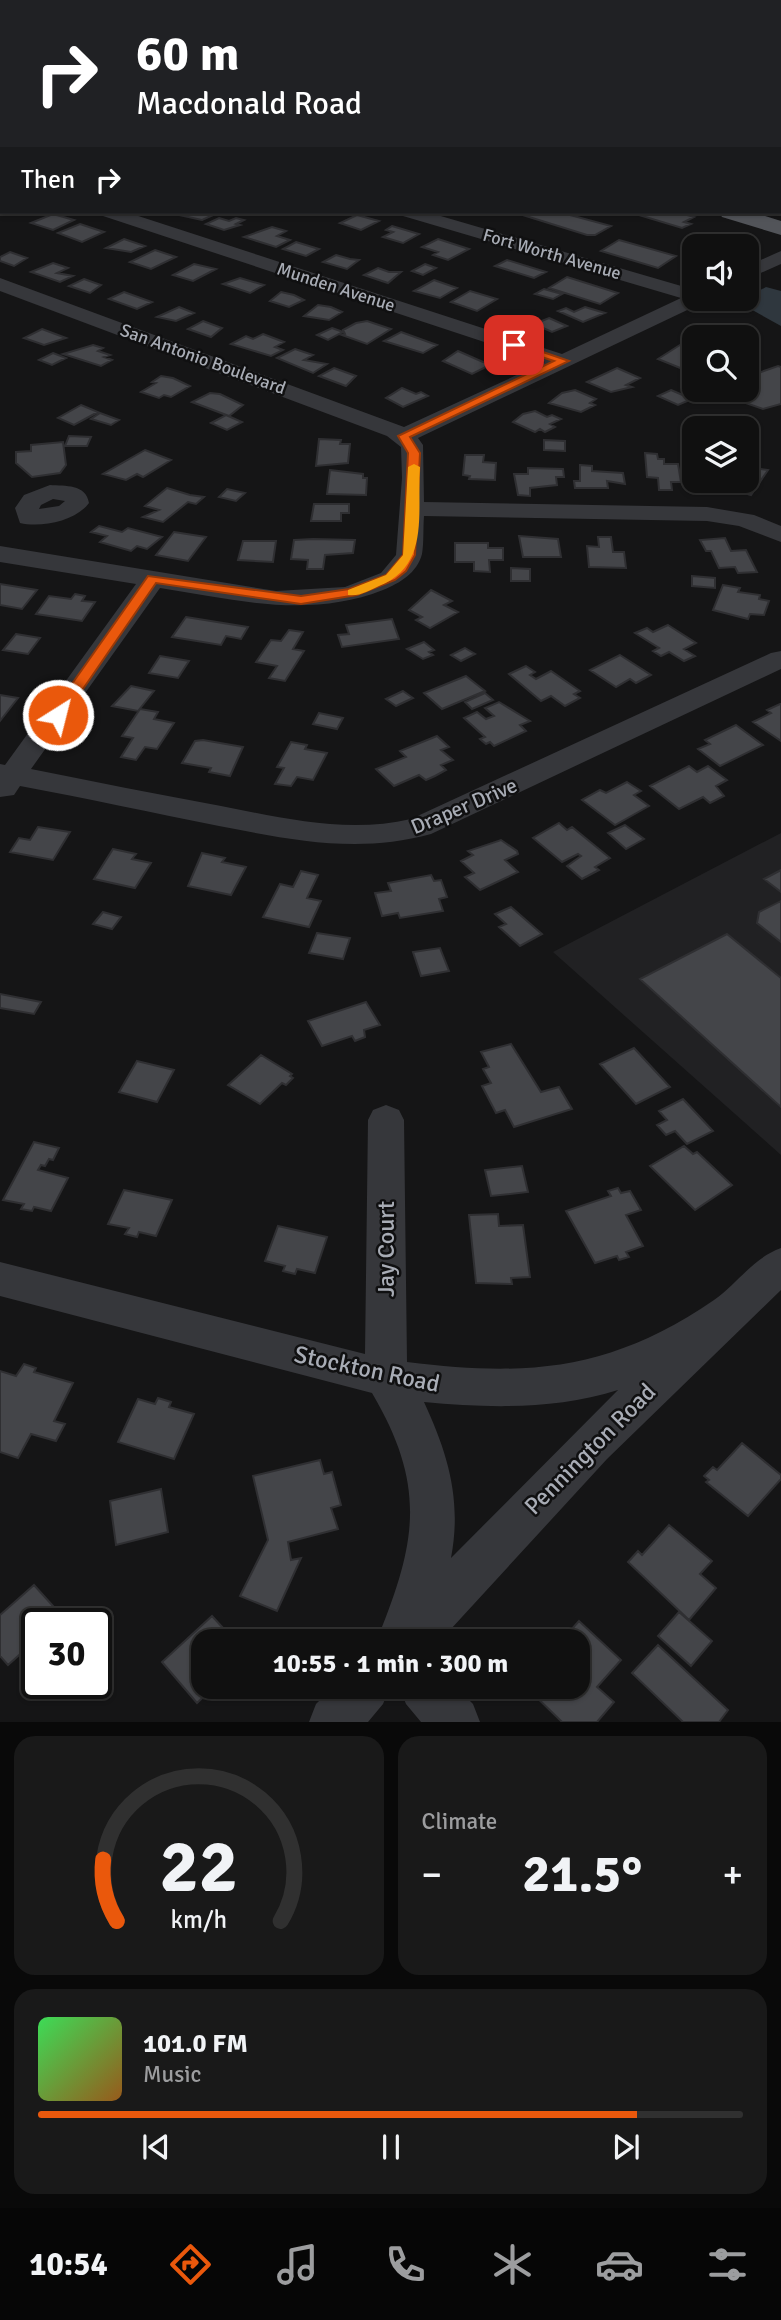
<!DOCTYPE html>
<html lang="en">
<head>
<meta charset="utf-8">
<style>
	body { margin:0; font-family:Signika,sans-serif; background:#191919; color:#f1f3f6; height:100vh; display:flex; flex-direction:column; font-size:26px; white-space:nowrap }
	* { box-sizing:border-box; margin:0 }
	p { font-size:23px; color:#9c9d9f }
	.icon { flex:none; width:38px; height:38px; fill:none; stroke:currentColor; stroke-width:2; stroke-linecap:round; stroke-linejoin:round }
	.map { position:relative; height:1722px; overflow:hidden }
	.panel { display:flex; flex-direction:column; gap:14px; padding:14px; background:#090909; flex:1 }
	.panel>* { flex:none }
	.hud { position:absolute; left:0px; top:0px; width:782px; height:214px; box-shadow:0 2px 5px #0004,0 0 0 2px #303030; background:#202124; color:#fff; overflow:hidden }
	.buttons { position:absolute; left:682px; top:234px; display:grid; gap:14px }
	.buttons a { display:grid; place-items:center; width:77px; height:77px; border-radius:14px; background:#101010; box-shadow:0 2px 5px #0004,0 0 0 2px #303030; font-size:35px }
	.speed { position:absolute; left:21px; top:1608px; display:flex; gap:14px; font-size:35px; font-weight:700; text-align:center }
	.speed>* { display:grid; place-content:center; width:91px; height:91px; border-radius:50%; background:#101010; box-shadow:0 2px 5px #0004,0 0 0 2px #303030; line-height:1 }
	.speed .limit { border:4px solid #111; border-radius:10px; background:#fff; color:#111 }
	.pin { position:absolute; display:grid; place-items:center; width:60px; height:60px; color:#fff; margin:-30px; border-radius:14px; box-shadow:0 4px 10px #0006 }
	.me { position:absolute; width:77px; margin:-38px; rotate:36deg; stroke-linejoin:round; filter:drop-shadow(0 0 5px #0008) }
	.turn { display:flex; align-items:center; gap:24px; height:147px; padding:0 21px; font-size:32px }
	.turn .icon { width:91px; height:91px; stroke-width:2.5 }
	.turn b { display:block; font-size:49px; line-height:60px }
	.then { display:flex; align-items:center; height:66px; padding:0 21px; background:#0003; gap:14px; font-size:26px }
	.big { font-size:52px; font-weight:700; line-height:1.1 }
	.panel .tile { flex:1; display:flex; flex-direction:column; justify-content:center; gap:10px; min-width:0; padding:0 24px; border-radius:21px; background:#191919 }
	.panel .dial { align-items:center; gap:0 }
	.dial svg { height:182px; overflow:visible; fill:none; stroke:#303030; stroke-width:7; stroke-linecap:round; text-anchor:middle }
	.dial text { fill:#f1f3f6; stroke:none }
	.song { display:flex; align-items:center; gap:21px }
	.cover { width:84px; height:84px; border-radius:10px; background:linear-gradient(135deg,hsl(130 70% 55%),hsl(30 70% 35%)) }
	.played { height:7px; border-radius:4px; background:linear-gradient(90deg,#ea580c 85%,#303030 85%) }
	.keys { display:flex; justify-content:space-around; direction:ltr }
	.heat { display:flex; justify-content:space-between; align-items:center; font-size:38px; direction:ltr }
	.panel .tiles { flex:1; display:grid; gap:14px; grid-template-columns:1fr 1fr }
	.tile:last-child { grid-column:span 2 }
	.trip { position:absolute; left:191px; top:1629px; width:399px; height:70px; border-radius:21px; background:#101010; box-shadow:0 2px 5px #0004,0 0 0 2px #303030; font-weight:700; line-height:70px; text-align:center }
	.tab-bar { display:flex; height:112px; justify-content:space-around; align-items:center; background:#060606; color:#9c9d9f }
	.tab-bar .icon { width:49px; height:49px }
	.tab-bar .active { color:#ea580c }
	.tab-bar b { font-size:32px; color:#f1f3f6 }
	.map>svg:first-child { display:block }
	.built { fill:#212123 }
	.water { fill:#2f373e }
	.building { fill:#444549; stroke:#2f2f32; stroke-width:2 }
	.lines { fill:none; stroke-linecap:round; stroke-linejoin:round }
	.minor { fill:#36373b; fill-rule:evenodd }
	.primary { fill:#525459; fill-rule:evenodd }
	.route { fill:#ea580c; stroke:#983908; stroke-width:2 }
	.slow { fill:#f59e0b }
	.labels { text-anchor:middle; stroke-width:5; stroke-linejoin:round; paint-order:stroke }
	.far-street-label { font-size:18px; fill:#a8acb5; stroke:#101011 }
	.street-label { font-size:21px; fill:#a8acb5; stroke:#101011 }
	.near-street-label { font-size:24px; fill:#a8acb5; stroke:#101011 }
</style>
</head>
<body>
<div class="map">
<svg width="781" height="1722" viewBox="0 0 781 1722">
	<rect width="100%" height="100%" fill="#151516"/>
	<path class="built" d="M781,833V1155L553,952Z"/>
	<path class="water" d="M766,287L781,291V326L738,302Z"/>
	<path class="building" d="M173,212H220L202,220L170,213Z
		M513,212H559L611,226L595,235H587Z
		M629,212H677L694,217L684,222L691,224L682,228Z
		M53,214L74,220L53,230L31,223Z
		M357,215L379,221L361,230L340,223Z
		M219,218L229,221L236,218L244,220L236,224L240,225L224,230L206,224Z
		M80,224L104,232L82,242L58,233Z
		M392,226L419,234L403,243L383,237L393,232L386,230Z
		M272,227L286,231L277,236L290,240L276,247L244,237Z
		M124,239L145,246L131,252L106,248Z
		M438,239L469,249L448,260L433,255L438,252L422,247Z
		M619,240L676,256L658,268L601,251Z
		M296,242L319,249L306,256L283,249Z
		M155,250L176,257L151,269L130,262Z
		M10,252L27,258L14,266L0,261V257Z
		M336,255L350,259L359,260L347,269L323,262Z
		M507,260L546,272L534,278L495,266Z
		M53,263L68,268L57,273L73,276L60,282L31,272Z
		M194,264L216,269L193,281L173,275Z
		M425,264L436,268L423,275L412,271Z
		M378,268L389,272H401L388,283L364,275Z
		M567,277L618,293L600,304L549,288Z
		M240,278L264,285L250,293L223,284Z
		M84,279L101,285L90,293L69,286Z
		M434,280L457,288L440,298L414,291Z
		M544,289L562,294L553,299L535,294Z
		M470,291L497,299L477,311L451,302Z
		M124,292L152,302L137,309L109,299Z
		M281,292L294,295L304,300L289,307L270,301Z
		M318,305L331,307L342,312L329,320L304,316Z
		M179,307L194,313L176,321L157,317Z
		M585,307L605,313L583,322L558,311L566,308L574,312Z
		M549,318L567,326L552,332L534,324Z
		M203,321L222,328L211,337L188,329Z
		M367,321L391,329L367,344L342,335L345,334L343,330L356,323Z
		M332,328L343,332L328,340L317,335Z
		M42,329L66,338L44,345L24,338Z
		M401,332L437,345L423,353L384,341Z
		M263,334L284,342L275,347L283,350L271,356L231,344L246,336L253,339Z
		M683,343L695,348V374L658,359Z
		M93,345L103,348L98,351L110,355L104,357L112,360L101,366L63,354Z
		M295,349L313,355L304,360L327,364L313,373L277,358Z
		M458,351L483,362L494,363L472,374L443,361Z
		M53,353L66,358L52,365L39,360Z
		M778,366L781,367V404L763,409L734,399L737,397L727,392L747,390V377Z
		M334,368L356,376L346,386L319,376Z
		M617,368L640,378L626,385L632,387L611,392L587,382Z
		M161,376L173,378L190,386L171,397L164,395L159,398L141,392L156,383L152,382Z
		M402,388L416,394L421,392L428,396L403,407L386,398Z
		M575,390L596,399L590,403L595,405L581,412L549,403L562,393Z
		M671,390L692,399L678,405L658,396Z
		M210,393L220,394L243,405L229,416L192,402Z
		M81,405L98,412L74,425L58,418Z
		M535,411L547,417L552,415L561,419L550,424L555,427L545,432L540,429L535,432L513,422L523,414Z
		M100,413L119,420L111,425L91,419Z
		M226,415L242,422L227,430L211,423Z
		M69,436L91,437L87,446H65Z
		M319,439L341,440L340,444H350L348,463L316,466Z
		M544,440L565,441V451L544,450Z
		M63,442L66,465L60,473L32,477L16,463V452L31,451V445Z
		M145,450L171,460L143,477L137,474L126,480L103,474Z
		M645,453L657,454L658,459H664V464H678L681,482H671L672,490H659L658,478L647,477Z
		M465,455H484L483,462L496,463L495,480L469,479L470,476L463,475Z
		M580,465L592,466V471L623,473L625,484L607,481L608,488H575L574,481H580Z
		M747,467L768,470L751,495L703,481H747Z
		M528,468L563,469L564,477H556L557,485L530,488V496L518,495L514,474H528Z
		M330,470L363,474V478H367L366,495L327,494Z
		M167,488L190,495L204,497L196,504L188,502L163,522L143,517L159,510L145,506Z
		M227,489L245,493L236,501L219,497Z
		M314,504H349V513H341V521H311Z
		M99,526L122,532L128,528L162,537L147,549L137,546L131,551L100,542L107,536L91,532Z
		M174,532L206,537L188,561L156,555Z
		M519,536L558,539L561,557H523Z
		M598,537H611L613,552H624L626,568L589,567L587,546L599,547Z
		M725,538L731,551L746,550L757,572L738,573L735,567L719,568L711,551H706L700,540Z
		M294,540L313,539L355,540L353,553L325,555L323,569H307L308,560L291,559Z
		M243,541H276L273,562L238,560Z
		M455,543H488V548H503V560H489L490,572L474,571V562H455Z
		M511,568L530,569V581H511Z
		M692,576L715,578V588L692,586Z
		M0,584L37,590L22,609L0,605Z
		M723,585L740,588L738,592L760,595L759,599L769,601L764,615L750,614L748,619L713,610Z
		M431,590L452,601L444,605L458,612L430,628L416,620L422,617L409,610Z
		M75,594L85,596L82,601L95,602L82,621L36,614L49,596L71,599Z
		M186,617L248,627L241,639L226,636L221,645L172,637Z
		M392,619L399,639L342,647L338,635L349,634L346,625Z
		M668,625L696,643L684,649L695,656L684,661L669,652L661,656L653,651L659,648L635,633L647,628L653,632Z
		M289,630L303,632L293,649L304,651L285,681L269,678L277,666L256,662L271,640L281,641Z
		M16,634L40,638L28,654L3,650Z
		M424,642L434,650L429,652L433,655L423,659L407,649Z
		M465,648L475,654L461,661L451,655Z
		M620,655L651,675L636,683L630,679L616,687L590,670Z
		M160,656L189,661L178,678L149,673Z
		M526,666L535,672L530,675L536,679L551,671L580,691L574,694L580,698L565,706L551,696L541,701L509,674Z
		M466,676L485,691L442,709L424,693Z
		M131,686L154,691L138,711L112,706Z
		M403,691L413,698L396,706L386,699Z
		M485,693L493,700L472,709L465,702Z
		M0,695L18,698L0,721Z
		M499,702L530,721L520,725L526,731L494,746L490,742L486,744L480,739L485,737L464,718L477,712L486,719L494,716L485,708Z
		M780,704H781V741L753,722L771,713L767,710Z
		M140,709L158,712L154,719L174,723L157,749L145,747L136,760L121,757L133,738L122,736Z
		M319,713L343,718L337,729L313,724Z
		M736,725L763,745L720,766L698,749L710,744L705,740Z
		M437,736L449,747L441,750L453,760L441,765L446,770L435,776L426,780L419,775L394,786L376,769L406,757L400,751Z
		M203,740L243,747L230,776L209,772L211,768L182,763L195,741Z
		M291,742L307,745L305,749L327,753L313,780L297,777L291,786L275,784L284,768L277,767Z
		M689,766L697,772L708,766L727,780L716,786L724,796L710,803L703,797L679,809L650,786Z
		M627,782L641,791L634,795L649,806L615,825L582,800L600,790L606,793Z
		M559,823L567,830L572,827L610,858L595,867L599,870L582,879L567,866L581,856L578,854L562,862L533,838Z
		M625,825L644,839L626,849L608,833Z
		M38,827L70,832L53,860L10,852L19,838L30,840Z
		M501,840L517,851L518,854L505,860L518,872L480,890L465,877L474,873L461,861L473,855L468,851Z
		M113,849L136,854L132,859L151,863L135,888L94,879Z
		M202,853L225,858L222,862L246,867L231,895L188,886Z
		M781,870V892L764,879Z
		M301,871L318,875L307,898L321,901L309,927L263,917L280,884L293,887Z
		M431,875L434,881L441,880L447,897L439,899L443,911L400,918L398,913L382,916L375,893L391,891L388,883Z
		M781,901V942L757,923L759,912Z
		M511,907L542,934L520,946L499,927L506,924L495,914Z
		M103,912L121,917L112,929L93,924Z
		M317,933L350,938L343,959L309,953Z
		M727,934L781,978V1107L640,979Z
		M440,948L449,971L421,976L413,952Z
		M0,994L41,1002L34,1014L0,1008Z
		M366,1002L380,1025L364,1030L365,1037L355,1041L352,1036L322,1046L308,1021Z
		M511,1044L541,1092L559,1087L572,1109L514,1127L505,1110L496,1113L482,1086L491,1083L483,1069L489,1067L481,1052Z
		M634,1048L670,1087L636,1104L600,1064Z
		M261,1055L292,1074L290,1076L293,1078L286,1085L282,1083L260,1104L228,1085Z
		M137,1061L174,1070L157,1102L119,1092Z
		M683,1099L713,1131L687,1144L675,1131L666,1135L657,1125L667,1120L659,1111Z
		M34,1142L59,1148L53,1160L49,1159L45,1166L41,1165L38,1170L68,1178L51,1211L34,1207L32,1211L21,1209L24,1204L3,1200Z
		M684,1146L693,1154L697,1152L732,1185L695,1210L650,1166Z
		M522,1166L528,1192L491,1196L485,1170Z
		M618,1188L621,1193L630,1191L641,1210L626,1215L643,1246L626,1252L629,1257L619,1260L617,1256L595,1263L566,1211L611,1196L608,1191Z
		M124,1190L172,1200L156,1236L139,1232L137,1237L125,1234L129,1228L108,1224Z
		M498,1214L499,1226L523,1225L530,1277L511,1278L512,1284L476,1283L469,1215Z
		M278,1226L327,1237L315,1273L297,1269L295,1274L283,1271L285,1266L265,1261Z
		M24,1364L36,1368L34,1372L73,1383L54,1421L65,1424L56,1441L31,1434L18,1458L0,1452V1371L16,1376Z
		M158,1398L171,1402L169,1407L194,1414L174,1459L118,1442L138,1399L155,1404Z
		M742,1443L781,1475V1479L748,1516L706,1482L709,1480L704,1476L713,1467L717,1470Z
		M320,1460L324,1474L332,1472L341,1505L331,1508L338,1529L288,1542L291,1560L301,1558L277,1611L240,1596L268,1540L253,1476Z
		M161,1489L168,1532L116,1545L110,1501Z
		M669,1525L712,1561L700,1574L716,1588L689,1620L628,1562L638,1551L642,1555Z
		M34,1585L62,1616L53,1624H37V1639L8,1665L0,1656V1615Z
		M679,1612L712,1641L691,1666L658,1636Z
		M212,1616L236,1642H203V1687H214L197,1703L162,1662Z
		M579,1621L621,1660L597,1687L614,1702L597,1722H562L526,1687H578V1642H550L556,1635L562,1640Z
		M658,1645L728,1710L719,1722H683L632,1673Z"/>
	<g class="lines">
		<path class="minor" d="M359,0H378L380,2H361Z
			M445,0H460L443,2Z
			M609,0H628L630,2H611Z
			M780,46H781V54H780Z
			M0,87L2,88V98L0,97Z
			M780,110H781V120H780Z
			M0,179H2V189H0Z
			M100,212H126L562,354L681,298L403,216L400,212H427L695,290V299H705L702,303L418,438L423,445L424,502L707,507L754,515L781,526V542L739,526L707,521L424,516C423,528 424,543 422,554C417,573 400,583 383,590C309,619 236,600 160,588L31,769C95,782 157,794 221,806C283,818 347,834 411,819L771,653L781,651V669L431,834C358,854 292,840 219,826C153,813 86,798 20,786L14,795L0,797V764L5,765L136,584L0,562V546L276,591L345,587L381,573L396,555L402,478L401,447L387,436L0,291V278L404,427L545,362L103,216Z
			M781,251V264L747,279V266Z
			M50,485C65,486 86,484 89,503C76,521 41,528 20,523L15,508L24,495ZM53,499L65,501L59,506L39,509L41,505Z
			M386,1105L399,1110L404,1120L407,1362C529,1377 610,1371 714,1300C737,1284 753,1258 781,1248V1290L607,1459L439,1642H376C416,1544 428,1488 372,1393L0,1296V1262L365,1354L368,1120L373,1110ZM618,1390L451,1558C462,1500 448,1454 424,1402C489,1408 554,1410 618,1390Z
			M333,1687H390L383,1704L368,1722H309L316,1704Z
			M399,1687H456L473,1704L480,1722H421L406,1704Z"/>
		<path class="primary" d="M0,0H8L9,2H2L0,8Z
			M719,212H752L781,221V235L722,217Z"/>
	</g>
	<path class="route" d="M514,342L569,361L410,437L420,453L415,555L406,571L395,580L357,595L301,604L156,583L63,718H52L50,715L148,576L301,596L349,589L386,575L403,555L408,453L398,436L554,361L510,347V343Z"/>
	<path class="slow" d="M414,464L420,467C417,514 430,566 379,586C370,590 359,597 348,595V590L386,575L403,555L408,467Z"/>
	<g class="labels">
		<g class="far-street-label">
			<text transform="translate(552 254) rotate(16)" y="6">Fort Worth Avenue</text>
			<text transform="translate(336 287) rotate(18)" y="6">Munden Avenue</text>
			<text transform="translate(203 359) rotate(20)" y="6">San Antonio Boulevard</text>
		</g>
		<g class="street-label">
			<text transform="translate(464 806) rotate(-23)" y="7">Draper Drive</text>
		</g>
		<g class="near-street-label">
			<text transform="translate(386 1249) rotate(-90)" y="8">Jay Court</text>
			<text transform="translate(367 1369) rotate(12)" y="8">Stockton Road</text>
			<text transform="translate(590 1449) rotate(-45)" y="8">Pennington Road</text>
		</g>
	</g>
</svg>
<div class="buttons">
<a><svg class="icon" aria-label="sound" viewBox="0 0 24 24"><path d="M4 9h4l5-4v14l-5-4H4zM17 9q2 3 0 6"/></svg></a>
<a><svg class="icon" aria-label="search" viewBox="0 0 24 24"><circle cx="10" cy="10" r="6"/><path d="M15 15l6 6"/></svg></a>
<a><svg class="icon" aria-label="layers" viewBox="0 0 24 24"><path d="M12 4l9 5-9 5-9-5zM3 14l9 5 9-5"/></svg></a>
</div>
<div class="speed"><div class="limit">30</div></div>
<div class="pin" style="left:514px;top:345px;background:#d93025"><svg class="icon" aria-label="arrive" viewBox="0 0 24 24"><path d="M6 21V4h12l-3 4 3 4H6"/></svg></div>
<svg class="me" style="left:58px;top:715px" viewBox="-20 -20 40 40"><circle r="17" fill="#ea580c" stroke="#fff" stroke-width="3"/><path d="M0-11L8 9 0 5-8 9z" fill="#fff"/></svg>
<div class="trip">10:55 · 1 min · 300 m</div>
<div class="hud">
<div class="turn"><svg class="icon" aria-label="right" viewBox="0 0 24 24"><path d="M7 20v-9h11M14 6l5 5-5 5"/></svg><div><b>60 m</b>Macdonald Road</div></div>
<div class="then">Then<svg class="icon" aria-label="right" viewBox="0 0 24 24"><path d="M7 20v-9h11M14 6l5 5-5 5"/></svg></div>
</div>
</div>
<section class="panel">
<div class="tiles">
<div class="tile dial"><svg viewBox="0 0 100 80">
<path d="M14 69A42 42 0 1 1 86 69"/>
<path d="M14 69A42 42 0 0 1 8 42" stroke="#ea580c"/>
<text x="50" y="56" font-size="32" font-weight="700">22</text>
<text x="50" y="72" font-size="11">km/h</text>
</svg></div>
<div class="tile"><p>Climate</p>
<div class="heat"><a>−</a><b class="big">21.5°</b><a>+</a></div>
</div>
<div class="tile">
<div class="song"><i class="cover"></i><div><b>101.0 FM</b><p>Music</p></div></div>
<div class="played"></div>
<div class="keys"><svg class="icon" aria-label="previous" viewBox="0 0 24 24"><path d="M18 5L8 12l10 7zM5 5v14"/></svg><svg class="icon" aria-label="pause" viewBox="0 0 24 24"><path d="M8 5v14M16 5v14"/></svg><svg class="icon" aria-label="next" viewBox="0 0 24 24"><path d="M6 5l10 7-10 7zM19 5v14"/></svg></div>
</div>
</div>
</section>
<nav class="tab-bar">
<b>10:54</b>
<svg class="icon active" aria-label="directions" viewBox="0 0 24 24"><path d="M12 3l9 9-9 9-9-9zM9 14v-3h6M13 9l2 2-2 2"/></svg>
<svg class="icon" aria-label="music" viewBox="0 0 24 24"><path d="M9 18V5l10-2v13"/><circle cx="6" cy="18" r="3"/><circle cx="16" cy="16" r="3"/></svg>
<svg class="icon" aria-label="phone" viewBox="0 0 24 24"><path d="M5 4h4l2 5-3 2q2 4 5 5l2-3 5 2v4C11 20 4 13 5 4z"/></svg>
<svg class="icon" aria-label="climate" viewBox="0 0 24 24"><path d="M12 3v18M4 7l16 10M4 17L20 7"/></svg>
<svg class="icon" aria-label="car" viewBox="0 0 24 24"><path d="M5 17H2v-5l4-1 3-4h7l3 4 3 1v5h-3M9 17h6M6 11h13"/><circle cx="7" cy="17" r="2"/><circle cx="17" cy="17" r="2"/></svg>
<svg class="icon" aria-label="filters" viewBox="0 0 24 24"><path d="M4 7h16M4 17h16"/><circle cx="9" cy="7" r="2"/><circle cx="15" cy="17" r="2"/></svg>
</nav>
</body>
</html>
